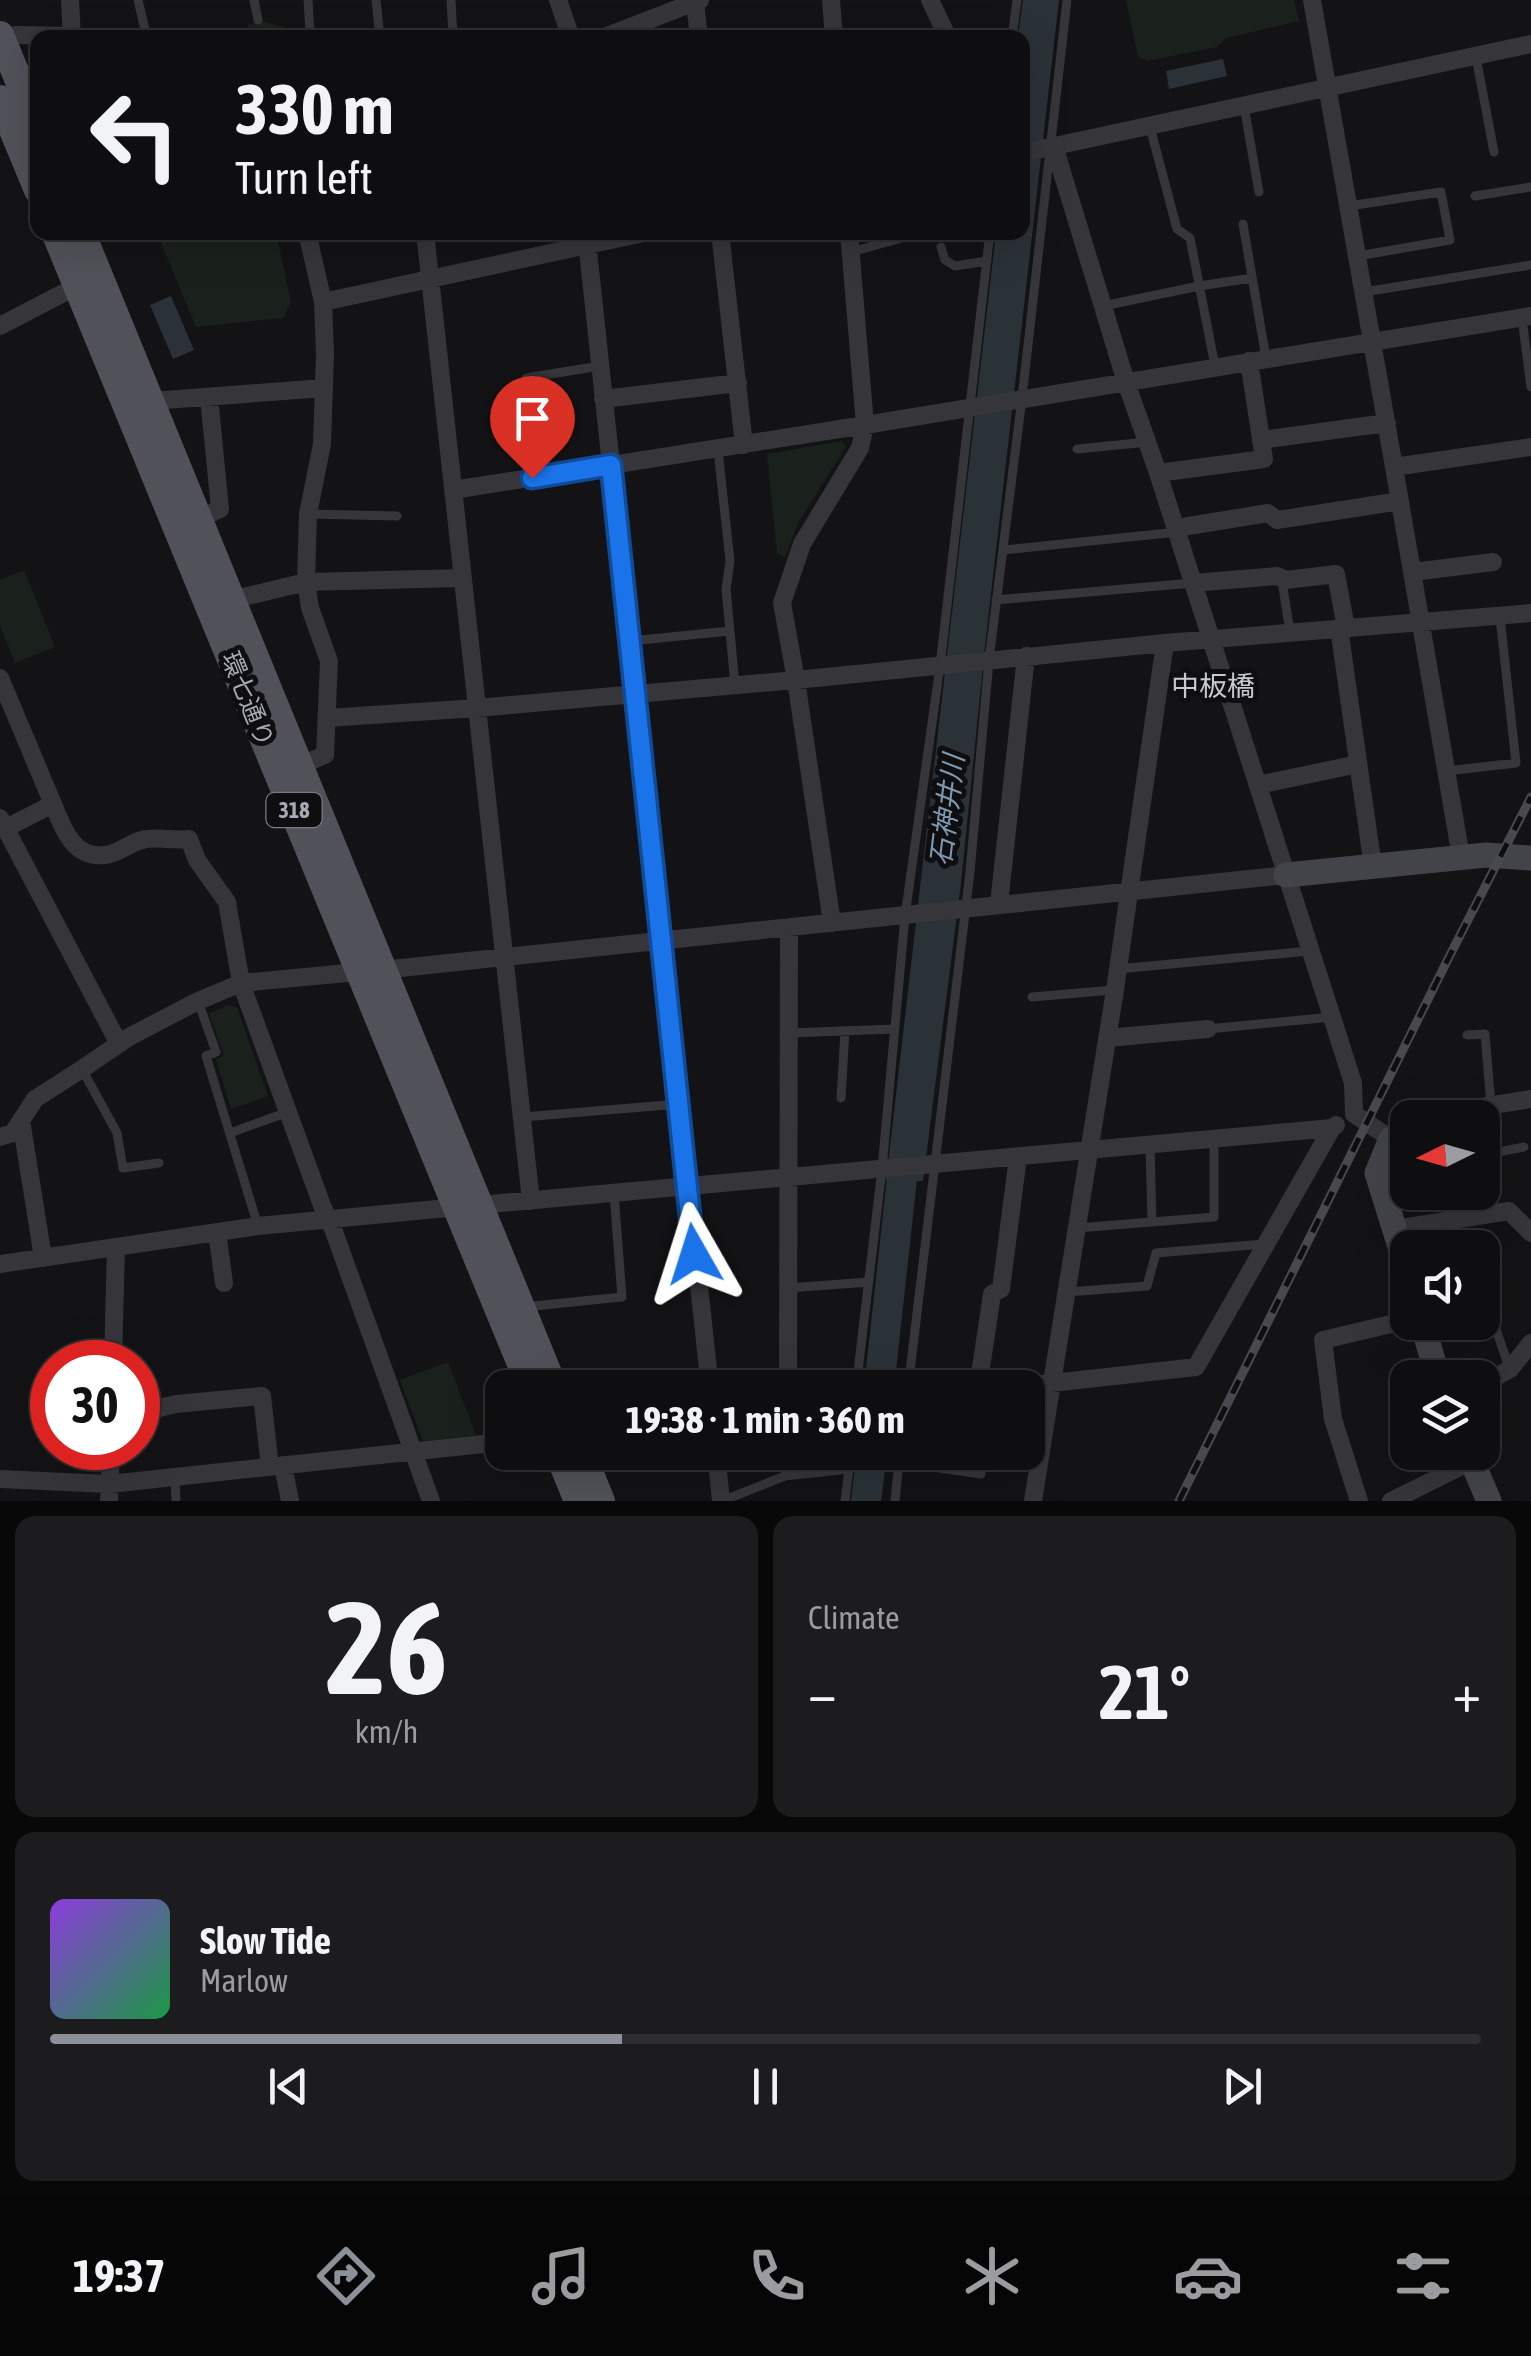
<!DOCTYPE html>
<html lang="en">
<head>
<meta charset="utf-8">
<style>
	body { margin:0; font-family:"Asap Condensed","Noto Sans JP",sans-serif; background:#1c1c1e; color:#f1f3f6; height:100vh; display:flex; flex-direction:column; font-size:38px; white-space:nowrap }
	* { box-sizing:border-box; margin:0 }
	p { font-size:32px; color:#9b9c9f }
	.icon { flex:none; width:55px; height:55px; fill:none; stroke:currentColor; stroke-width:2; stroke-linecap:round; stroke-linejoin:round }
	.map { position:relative; height:1501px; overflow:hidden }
	.drawer { display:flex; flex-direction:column; gap:15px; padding:15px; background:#080809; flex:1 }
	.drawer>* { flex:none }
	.guide { position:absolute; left:30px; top:30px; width:1000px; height:210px; border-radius:20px; box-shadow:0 10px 40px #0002,0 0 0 2px #2e2e30; background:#0e0e10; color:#f1f3f6; overflow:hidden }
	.needle { width:65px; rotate:265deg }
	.controls { position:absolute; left:1390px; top:1100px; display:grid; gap:20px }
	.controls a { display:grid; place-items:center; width:110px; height:110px; border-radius:20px; background:#0e0e10; box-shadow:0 10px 40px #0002,0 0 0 2px #2e2e30; font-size:50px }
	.speed { position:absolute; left:30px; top:1340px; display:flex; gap:20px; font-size:50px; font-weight:700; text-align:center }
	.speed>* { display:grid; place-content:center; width:130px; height:130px; border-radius:50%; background:#0e0e10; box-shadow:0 10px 40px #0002,0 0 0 2px #2e2e30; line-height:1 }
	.speed .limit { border:15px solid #d22; background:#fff; color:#111 }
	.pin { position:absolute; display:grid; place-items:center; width:85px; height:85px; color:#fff; margin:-102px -42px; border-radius:50% 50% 50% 0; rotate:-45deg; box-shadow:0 0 10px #0007 }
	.pin .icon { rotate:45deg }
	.me { position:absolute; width:110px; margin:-55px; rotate:354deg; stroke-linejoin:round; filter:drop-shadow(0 0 8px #0008) }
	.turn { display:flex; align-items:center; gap:35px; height:210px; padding:0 40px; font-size:45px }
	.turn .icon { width:130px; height:130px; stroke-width:2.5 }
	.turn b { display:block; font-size:70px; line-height:85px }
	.big { font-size:75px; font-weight:700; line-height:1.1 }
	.drawer .card { flex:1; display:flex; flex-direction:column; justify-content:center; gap:15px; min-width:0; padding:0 35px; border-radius:20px; background:#1c1c1e }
	.drawer .dial { align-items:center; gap:0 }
	.dial b { font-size:130px; line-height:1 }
	.song { display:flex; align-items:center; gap:30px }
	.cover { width:120px; height:120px; border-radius:15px; background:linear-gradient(135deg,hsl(270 70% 55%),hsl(140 70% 35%)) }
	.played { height:10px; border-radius:5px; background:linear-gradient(90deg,#8c9099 40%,#2e2e30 40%) }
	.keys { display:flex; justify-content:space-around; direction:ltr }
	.heat { display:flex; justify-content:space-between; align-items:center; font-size:55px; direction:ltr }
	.drawer .tiles { flex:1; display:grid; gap:15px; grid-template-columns:1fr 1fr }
	.card:last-child { grid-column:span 2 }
	.trip { position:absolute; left:485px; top:1370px; width:560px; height:100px; border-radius:20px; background:#0e0e10; box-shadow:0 10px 40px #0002,0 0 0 2px #2e2e30; font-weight:700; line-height:100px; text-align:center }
	.menu { display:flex; height:160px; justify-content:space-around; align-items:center; background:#060606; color:#9b9c9f }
	.menu .icon { width:70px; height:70px }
	.menu .on { color:#8c9099 }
	.menu b { font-size:45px; color:#f1f3f6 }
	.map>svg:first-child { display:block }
	.green { fill:#1a201b }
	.water { fill:#2a3238 }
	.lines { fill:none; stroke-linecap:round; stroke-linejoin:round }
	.river { stroke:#2a3238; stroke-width:30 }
	.lane { stroke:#35353a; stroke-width:9 }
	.street { stroke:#35353a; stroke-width:18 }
	.secondary { stroke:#43444a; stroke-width:25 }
	.primary { stroke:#515259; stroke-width:28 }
	.rail-casing { stroke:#48494f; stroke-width:9 }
	.rail { stroke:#0e0e10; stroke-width:5; stroke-dasharray:15; stroke-linecap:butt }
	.route-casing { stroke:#114b97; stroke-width:25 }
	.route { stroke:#1a73e8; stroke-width:18 }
	.labels { text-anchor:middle; stroke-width:10; stroke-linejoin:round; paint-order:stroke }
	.shield { fill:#0e0e10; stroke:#787b84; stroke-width:2.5 }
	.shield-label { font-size:22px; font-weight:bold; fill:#a6aab5 }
	.street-label { font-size:25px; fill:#a6aab5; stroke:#0e0e10 }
	.neighbourhood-label { font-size:28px; fill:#c6c9d1; stroke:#0e0e10 }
	.water-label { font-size:28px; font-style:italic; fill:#7e98af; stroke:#0e0e10 }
</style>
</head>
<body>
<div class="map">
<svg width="1531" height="1501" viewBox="0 0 1531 1501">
	<rect width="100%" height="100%" fill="#131315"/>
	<path class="green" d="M1126,0H1294L1299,21L1226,38L1217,47L1147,61L1138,56Z
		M261,21L312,35H338L341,37L247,38L248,25Z
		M157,233H276L291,302L283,318L196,327Z
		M842,441L846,447L798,523L785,557L777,553L767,454Z
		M24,570L55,647L15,663L0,625V580Z
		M228,1005L237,1007L268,1096L231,1109L216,1060L224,1055L209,1014Z
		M448,1362L476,1435L425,1441L422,1439L400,1380Z"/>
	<path class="water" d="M1023,0H1059L985,646L961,883L923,1181H886L996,233L1022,232V38L1018,37Z
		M1223,59L1227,76L1169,89L1166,71Z
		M171,296L194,350L173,359L150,305Z"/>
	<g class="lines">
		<path class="river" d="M879,1388L906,1142
			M866,1501L872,1452"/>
		<path class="lane" d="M138,0L147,38
			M254,0L258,20
			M308,0L310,32
			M376,0L380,38
			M451,0L453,38
			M1012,38L1017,0
			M1476,57L1494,152
			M1244,106L1259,192
			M1150,127L1177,229L1190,238L1215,366
			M1475,196L1531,187
			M1349,206L1441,192L1450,240L1358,256
			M1243,224L1266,358
			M941,247L945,260L955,266L987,261
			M851,252L909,236
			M1364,292L1531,265
			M1103,306L1199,286L1252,278
			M1522,318L1531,387
			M526,378L600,366
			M1077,449L1148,442
			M718,450L730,561L726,589L735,685
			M308,514L397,516
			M1003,550L1168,533L1176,528
			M1282,581L1290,632
			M996,600L1193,583
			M630,641L730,631
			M1447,771L1516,763L1500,617
			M1118,969L1309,951
			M1032,997L1113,990
			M198,1001L216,1052L206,1056L258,1226
			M1208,1029L1332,1017
			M788,1033L895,1029
			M1467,1035L1485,1034L1495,1153
			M82,1069L117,1133L123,1168L159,1163
			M841,1098L845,1031
			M523,1117L679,1104
			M230,1133L288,1112
			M1150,1145L1152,1222
			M1482,1155L1524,1147
			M1381,1172L1408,1168
			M1077,1228L1214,1217V1138
			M788,1288L869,1282
			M1482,1289L1509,1367
			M1067,1292L1147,1286L1156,1253L1264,1244
			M524,1307L622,1297L614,1193
			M856,1388L882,1169L905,916L940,666L990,232
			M908,1388L970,872L989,660L1022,398L1067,0
			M899,1462L981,1474
			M175,1477L176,1501
			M722,1501L785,1476L849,1469
			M845,1501L851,1452
			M895,1501L900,1452"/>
		<path class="street" d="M70,0L72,38
			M558,0L571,38
			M831,0L834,38
			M930,0L948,38
			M1312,0L1394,467L1531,447
			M695,2L699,38
			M602,38L700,0
			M2,40L16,35L72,36
			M1054,146L1126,382L1158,473L1353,1083L1354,1114
			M1022,153L1531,44
			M425,232L531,1201
			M586,232L710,1388
			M720,232L744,445
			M323,302L648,232
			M0,326L77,286
			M603,399L738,383
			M152,401L324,388
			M1261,440L1387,423
			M1394,467L1461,857
			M1158,473L1264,459L1249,361
			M453,490L865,425L849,232
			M198,519L220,509L209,397
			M1176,528L1268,513L1277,520L1400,501
			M1413,572L1493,562
			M1193,583L1277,576L1286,580L1336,574L1346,628
			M231,600L306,582L462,578
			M1339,628L1373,867
			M1165,643L1531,613
			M0,678L53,804L6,828
			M327,718L477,708L796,680L782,603L802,544L860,448L865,425L1531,316
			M301,765L325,755L329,661L310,608L306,582L308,514L322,444L325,354L323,302L307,232
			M1258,785L1358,764
			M53,804C63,828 73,859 105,855C118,854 129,843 142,840C156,836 174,841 189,839L197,860L227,902L241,983L323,1208L333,1229L431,1501
			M0,818L119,1044
			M999,904L1026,656
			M832,923L796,680L1165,643L1115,990L1033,1501
			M1107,1038L1208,1029
			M1354,1114L1391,1139L1401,1119L1408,1118
			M1409,1118L1531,1099
			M21,1120L43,1258
			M0,1137L13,1133L35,1099L82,1069L129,1037L198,1001L241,983L401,968L1286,875
			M479,1205L1332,1128
			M1395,1229L1509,1211L1531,1233
			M217,1232L224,1283
			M0,1264L258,1226L458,1207
			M113,1362L116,1247
			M1482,1385L1510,1369L1531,1343
			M788,1388L789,927
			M978,1388L992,1294L1001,1289L1018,1157
			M1007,1388L1196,1367L1332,1128L1336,1125
			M138,1413L176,1404L262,1396L270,1467
			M716,1452L721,1501
			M283,1465L290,1501
			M0,1479L109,1484L502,1442
			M109,1501L111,1448
			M1359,1501L1333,1419L1323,1340L1408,1320
			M1391,1501L1472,1461"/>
		<path class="secondary" d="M1286,875L1486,855L1531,858
			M1391,1139L1377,1173L1408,1272
			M1422,1322L1438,1378
			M1468,1452L1489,1501"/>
		<path class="primary" d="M0,35L38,127
			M0,99L38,190
			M55,232L531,1388
			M81,232L554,1388
			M558,1452L578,1501
			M581,1452L601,1501"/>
		<defs>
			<path id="rail" d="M1179,1501L1448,959L1531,797"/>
		</defs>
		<use href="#rail" class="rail-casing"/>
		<use href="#rail" class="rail"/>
	</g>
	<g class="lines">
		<defs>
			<path id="route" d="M532,478L611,465L694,1254"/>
		</defs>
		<use href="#route" class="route-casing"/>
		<use href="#route" class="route"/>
	</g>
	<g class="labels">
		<rect class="shield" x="266.5" y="793" width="55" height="34" rx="8"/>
		<g class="shield-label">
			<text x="294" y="818">318</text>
		</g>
		<g class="street-label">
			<text transform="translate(248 699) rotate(68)" y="9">環七通り</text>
		</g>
		<g class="neighbourhood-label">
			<text x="1213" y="696">中板橋</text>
		</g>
		<g class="water-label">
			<text transform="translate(947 810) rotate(-83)" y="10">石神井川</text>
		</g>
	</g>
</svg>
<div class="controls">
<a><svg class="needle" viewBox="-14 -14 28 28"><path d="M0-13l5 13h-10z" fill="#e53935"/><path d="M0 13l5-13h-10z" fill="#9b9c9f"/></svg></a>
<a><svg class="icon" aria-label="sound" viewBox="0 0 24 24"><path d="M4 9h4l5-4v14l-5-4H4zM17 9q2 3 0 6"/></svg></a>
<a><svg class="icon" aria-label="layers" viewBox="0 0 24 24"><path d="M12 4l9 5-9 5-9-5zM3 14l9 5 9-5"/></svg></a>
</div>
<div class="speed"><div class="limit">30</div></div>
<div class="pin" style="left:532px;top:478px;background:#d93025"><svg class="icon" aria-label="arrive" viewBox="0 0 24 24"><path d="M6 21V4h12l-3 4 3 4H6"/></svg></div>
<svg class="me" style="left:694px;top:1254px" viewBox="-20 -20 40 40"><path d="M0-17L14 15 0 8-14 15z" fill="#1a73e8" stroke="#fff" stroke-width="4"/></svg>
<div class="trip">19:38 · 1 min · 360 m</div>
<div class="guide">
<div class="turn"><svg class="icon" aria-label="left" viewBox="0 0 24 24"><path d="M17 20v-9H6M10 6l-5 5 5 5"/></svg><div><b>330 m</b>Turn left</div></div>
</div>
</div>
<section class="drawer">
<div class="tiles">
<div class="card dial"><b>26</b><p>km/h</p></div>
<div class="card"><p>Climate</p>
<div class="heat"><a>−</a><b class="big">21°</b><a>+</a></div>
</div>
<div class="card">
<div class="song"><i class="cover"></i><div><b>Slow Tide</b><p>Marlow</p></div></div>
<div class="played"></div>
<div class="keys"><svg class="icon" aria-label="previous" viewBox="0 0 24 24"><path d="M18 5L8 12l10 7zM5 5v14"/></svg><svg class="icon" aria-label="pause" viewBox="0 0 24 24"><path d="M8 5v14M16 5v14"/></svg><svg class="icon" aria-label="next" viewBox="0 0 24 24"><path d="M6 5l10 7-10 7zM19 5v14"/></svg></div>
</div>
</div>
</section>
<nav class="menu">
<b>19:37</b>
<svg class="icon on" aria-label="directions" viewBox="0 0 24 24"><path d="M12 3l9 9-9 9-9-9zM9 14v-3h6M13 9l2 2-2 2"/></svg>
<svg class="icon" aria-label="music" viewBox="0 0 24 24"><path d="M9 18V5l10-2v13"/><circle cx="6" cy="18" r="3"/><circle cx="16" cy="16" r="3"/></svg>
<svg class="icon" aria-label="phone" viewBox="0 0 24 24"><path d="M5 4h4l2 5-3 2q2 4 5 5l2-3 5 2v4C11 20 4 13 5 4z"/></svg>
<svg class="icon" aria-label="climate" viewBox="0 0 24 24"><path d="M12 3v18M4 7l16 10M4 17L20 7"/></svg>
<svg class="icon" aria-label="car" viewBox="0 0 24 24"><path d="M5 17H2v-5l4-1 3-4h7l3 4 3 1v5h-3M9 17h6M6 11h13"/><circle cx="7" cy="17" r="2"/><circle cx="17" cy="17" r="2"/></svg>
<svg class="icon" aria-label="filters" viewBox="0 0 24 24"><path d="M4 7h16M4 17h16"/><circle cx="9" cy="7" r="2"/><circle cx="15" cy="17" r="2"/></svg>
</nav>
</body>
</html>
